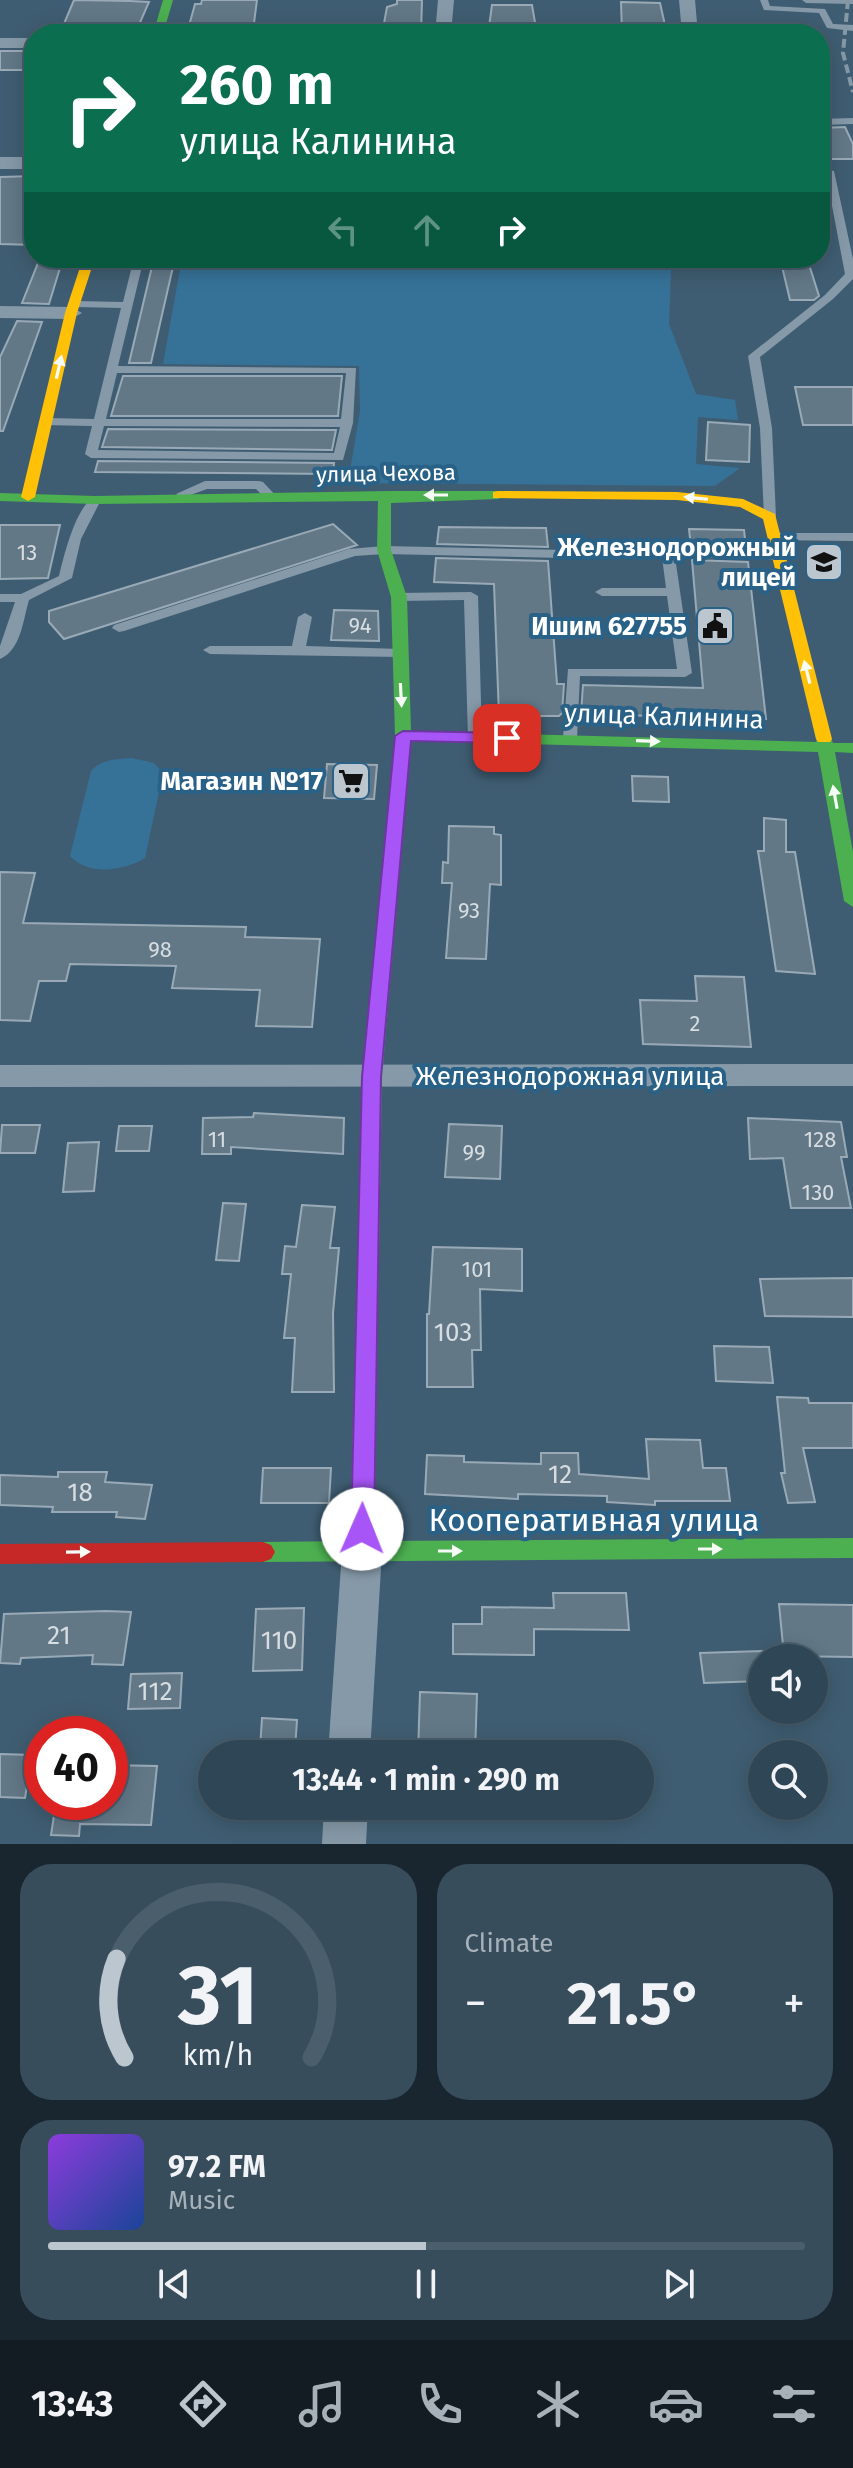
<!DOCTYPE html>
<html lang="en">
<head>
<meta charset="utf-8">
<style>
	body { margin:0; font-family:"Fira Sans",sans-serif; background:#374d5c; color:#f1f3f6; height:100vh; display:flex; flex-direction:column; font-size:30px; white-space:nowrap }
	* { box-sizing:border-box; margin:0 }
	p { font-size:26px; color:#a7b1b9 }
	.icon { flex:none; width:44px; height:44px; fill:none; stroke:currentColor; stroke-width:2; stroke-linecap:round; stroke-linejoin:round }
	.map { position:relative; height:1844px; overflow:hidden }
	.sheet { display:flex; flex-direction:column; gap:20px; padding:20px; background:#1a262f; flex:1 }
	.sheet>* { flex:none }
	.hud { position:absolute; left:24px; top:24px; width:806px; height:244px; border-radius:32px; box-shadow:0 4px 20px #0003,0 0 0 2px #4a5e6c; background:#0b6e4f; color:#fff; overflow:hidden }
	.fabs { position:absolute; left:748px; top:1644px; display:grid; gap:16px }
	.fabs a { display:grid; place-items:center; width:80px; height:80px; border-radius:50%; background:#2f4656; box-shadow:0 4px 20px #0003,0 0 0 2px #4a5e6c; font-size:40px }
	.speed { position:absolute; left:24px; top:1716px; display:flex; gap:16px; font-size:40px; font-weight:700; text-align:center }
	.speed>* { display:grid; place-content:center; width:104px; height:104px; border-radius:50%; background:#2f4656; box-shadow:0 4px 20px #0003,0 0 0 2px #4a5e6c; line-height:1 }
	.speed .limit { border:12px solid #d22; background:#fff; color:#111 }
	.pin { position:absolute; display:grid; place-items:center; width:68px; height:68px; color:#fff; margin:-34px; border-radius:16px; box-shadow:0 4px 12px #0006 }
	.me { position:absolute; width:88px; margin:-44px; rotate:1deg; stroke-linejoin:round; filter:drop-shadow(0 0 6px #0008) }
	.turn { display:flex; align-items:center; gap:28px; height:168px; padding:0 24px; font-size:36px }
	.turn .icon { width:104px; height:104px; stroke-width:2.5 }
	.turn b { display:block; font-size:56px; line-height:68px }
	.lanes { display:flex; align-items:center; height:76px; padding:0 24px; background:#0003; justify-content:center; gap:40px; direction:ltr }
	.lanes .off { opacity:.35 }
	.big { font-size:60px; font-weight:700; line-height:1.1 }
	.sheet .card { flex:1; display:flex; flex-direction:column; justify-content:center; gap:12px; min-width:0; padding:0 28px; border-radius:32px; background:#374d5c }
	.sheet .dial { align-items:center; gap:0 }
	.dial svg { height:208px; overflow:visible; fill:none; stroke:#4a5e6c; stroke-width:7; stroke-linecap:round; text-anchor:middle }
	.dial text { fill:#f1f3f6; stroke:none }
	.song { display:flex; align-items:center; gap:24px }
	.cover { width:96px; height:96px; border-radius:12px; background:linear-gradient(135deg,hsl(270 70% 55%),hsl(220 70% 35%)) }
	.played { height:8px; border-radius:4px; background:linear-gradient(90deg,#bcc6ce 50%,#4a5e6c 50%) }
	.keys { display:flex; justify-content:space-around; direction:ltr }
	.heat { display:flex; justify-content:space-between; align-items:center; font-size:44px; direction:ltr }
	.sheet .tiles { flex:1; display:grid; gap:20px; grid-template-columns:1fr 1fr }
	.card:last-child { grid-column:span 2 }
	.trip { position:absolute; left:198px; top:1740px; width:456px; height:80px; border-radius:40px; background:#2f4656; box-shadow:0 4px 20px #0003,0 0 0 2px #4a5e6c; font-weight:700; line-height:80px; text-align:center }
	.dock { display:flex; height:128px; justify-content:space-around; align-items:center; background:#131c22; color:#a7b1b9 }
	.dock .icon { width:56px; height:56px }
	.dock .selected { color:#bcc6ce }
	.dock b { font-size:36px; color:#f1f3f6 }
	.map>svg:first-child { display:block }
	.green { fill:#367298 }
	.building { fill:#627887; stroke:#99aab6; stroke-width:2 }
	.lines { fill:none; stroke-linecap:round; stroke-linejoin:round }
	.lane { fill:#8699a8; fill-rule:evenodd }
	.street { fill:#8699a8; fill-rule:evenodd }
	.fast { fill:#4caf50; fill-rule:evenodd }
	.slow { fill:#ffc107; fill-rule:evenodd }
	.jam { fill:#c62828; fill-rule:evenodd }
	.rail { stroke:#8598a5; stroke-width:4; stroke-dasharray:9 4; stroke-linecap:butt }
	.oneway { fill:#f6fbf6 }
	.route { fill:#a855f7; stroke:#6d37a1; stroke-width:2 }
	.labels { text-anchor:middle; stroke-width:8; stroke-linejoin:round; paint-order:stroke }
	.far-street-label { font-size:22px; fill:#fff; stroke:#2a6187 }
	.number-label { font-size:22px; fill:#d8dde1 }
	.poi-label { font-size:26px; font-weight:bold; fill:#fff; stroke:#2a6187; text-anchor:end }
	.street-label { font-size:26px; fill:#fff; stroke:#2a6187 }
	.near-number-label { font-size:26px; fill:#d8dde1 }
	.near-street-label { font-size:32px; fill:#fff; stroke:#2a6187 }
</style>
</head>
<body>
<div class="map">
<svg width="853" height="1844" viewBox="0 0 853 1844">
	<rect width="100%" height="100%" fill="#3f5d72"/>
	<path class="green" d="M182,258H601L671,270L669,324L696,394L735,400L738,420L698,417L696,464L740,468L715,486L348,483L360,411L359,366L163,364Z
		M132,758L154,763L163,773L145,858C124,871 88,876 70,856L91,771C102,759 117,759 132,758Z"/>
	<path class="building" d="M74,0L130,1L149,2L135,34L88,33L92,26H63Z
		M202,0H257L254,23L214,24L211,33H187L195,4H201Z
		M397,0H422L421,34H382L387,7L397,4Z
		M621,2L660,3L667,34H622Z
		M492,5H532L537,34H488Z
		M0,51H34V59L28,70H0Z
		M845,127L853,144V159H820V128Z
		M34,176V245L0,244V177Z
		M40,258H63L49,304L22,303Z
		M154,258H175L151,363H129Z
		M780,258H807L819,296L814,300H790Z
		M17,321L42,322L3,431H0V357Z
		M123,376H342L338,416H111Z
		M795,387H853V425H803Z
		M708,422L750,425L749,462L706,460Z
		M108,429L336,430L332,450L102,447Z
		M98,461L334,463L333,474L95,472Z
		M333,524L357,545L64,639L49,622V611Z
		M0,525H60L48,578L0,579Z
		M439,527L546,528L548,547L437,544Z
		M689,529L744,530L746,548L691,547Z
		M436,558L548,561L557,684H564L562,713L559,716H499L494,584L434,582Z
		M692,560L748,562L766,719L581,714L583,685L703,688Z
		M334,610L378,611L379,641L331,640Z
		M327,764L377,765L374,799L324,798Z
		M632,776L668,777L669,802L633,801Z
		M764,818L786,820V852H795L815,974L776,971L758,851H764Z
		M449,826L494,827V834L501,835V885L490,884L486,959L446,958L452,883H442L443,862L448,863Z
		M0,872L35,873L23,923L246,927L245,937L320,939L312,1027L256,1026L260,990L172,988L176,966L70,964L66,981H39L30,1021L0,1020Z
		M695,976L744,977L751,1047L643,1044L640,1000L697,1001Z
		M254,1113L344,1118L343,1154L231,1147V1154H202L203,1118L253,1117Z
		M748,1118L841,1122L847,1157H841L851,1208H791L783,1158L750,1159Z
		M449,1124L502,1126L500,1179L445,1177Z
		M2,1125H40L35,1153H0Z
		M119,1126H152L149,1151H116Z
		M99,1142L94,1191L63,1192L68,1143Z
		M223,1203L246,1204L239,1261L216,1260Z
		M302,1205L335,1207L330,1248H339L333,1313L334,1392H292L295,1338H284L291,1274H282L285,1246L296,1247Z
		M433,1247L522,1249V1291L480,1289L481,1350H472L473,1387H427V1314H429Z
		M853,1278V1317L765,1316L760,1279Z
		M714,1346L769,1347L773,1383L716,1381Z
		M777,1397L808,1398L809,1403H853V1448H803L815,1502L788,1503L781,1473H785Z
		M646,1439L700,1440L703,1468H726L730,1501H655V1505L607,1502V1496L518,1494V1499L425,1494L427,1455L464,1456V1462L541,1464V1453H578L579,1474L649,1479Z
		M263,1468H331L329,1503H261Z
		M58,1472H107L105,1482L152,1485L145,1519L116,1517L117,1512H52L53,1507L0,1505V1475L58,1477Z
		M553,1593H626L629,1630L534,1629V1655L453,1654V1624H482V1607L554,1608Z
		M779,1604L853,1605V1657L784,1656Z
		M304,1608L302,1670L253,1671L256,1609Z
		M106,1611L131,1612L123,1665L92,1664L93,1655L21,1658L20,1664L0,1663L4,1614Z
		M762,1651V1681L704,1683L700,1653Z
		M182,1673L180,1708L128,1709L131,1674Z
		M420,1692L477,1694L475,1754H418Z
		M262,1718L297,1720L295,1750L260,1749Z
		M0,1754L32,1755L25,1798L0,1797Z
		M110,1765L157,1766L151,1825L80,1824L79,1836L51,1835L56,1802H110Z"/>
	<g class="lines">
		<path class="lane" d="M760,0H768L770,6L825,9L833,24L853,25V31L827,28L819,13L764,10Z
			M802,0H853V4L806,3Z
			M853,118V124L820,125V119Z
			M825,169L834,171L853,259V279L833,299L760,357L772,428L776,517L770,521L764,517L760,428L748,356L825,295L845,274Z
			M134,258H144L118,366L356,368L353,423L343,460L91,458L85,454L92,426L42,425L40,422L46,418L94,419L121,308L76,307L70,304L76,301L123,302ZM117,373H346L341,419H106ZM104,426L340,427L334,453L98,450Z
			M205,481H259L263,482L279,499L277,502H269L256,489H207L182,498L176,494Z
			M95,496L101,500L81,539L72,578L29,600C23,620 21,650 0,659V646L15,602H0V594H21L59,576C64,555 76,506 95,496Z
			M775,533H853V541L770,540V534Z
			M384,546L563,550L570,554L563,558L384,554L355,556L124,631L119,632L112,628L114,625L349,549Z
			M612,548L779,552L786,556L779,560L675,557L692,673L685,677L580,676L577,738L570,742L563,738L568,669H677L667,596H602L595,592L602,588H666L662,557L607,555L605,552Z
			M471,592L478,596L482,738L475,742L468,738L464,600L399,601L392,597L399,593Z
			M305,613L312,617L306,646L400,649L407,653L400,657L210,654L203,650L210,646H292L298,617Z"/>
		<path class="street" d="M438,0H454L451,34H435Z
			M679,0H695L698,34H682Z
			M0,38H34V48H0Z
			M0,157H34V169H0Z
			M0,306L71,307L82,313L71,319L0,318Z
			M853,1064V1086L0,1087V1065Z
			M362,1534L376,1539L382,1551L370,1754H328L342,1551L348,1539Z
			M324,1806H368L366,1844H322Z"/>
		<path class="fast" d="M163,0H173L163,34H153Z
			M390,491H498L505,495L498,499L391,503V550L407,597L411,731L816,742L818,736H830L833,743H853V753L835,752L853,852V907L844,901L818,752L411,741L382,1077L374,1541L853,1538V1558L263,1562L255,1559L251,1552L255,1545L263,1542L350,1541L362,1077L395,736L391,597L377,550L378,501L95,504L0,501V493L95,496Z"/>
		<path class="slow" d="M83,258H95L77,313L35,497L28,501L21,497L65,313Z
			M498,491L677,492L743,499L775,514L832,739L830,742H818L816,739L763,519L740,507L677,500L493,498V492Z"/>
		<path class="jam" d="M263,1542L271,1545L275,1552L271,1559L263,1562L0,1564V1544Z"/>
		<path class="rail" d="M848,0L843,53L853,92"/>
	</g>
	<defs><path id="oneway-solid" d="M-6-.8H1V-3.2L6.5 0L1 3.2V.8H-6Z" transform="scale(2)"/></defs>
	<g class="oneway">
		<use href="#oneway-solid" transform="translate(59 367) rotate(-77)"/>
		<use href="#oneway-solid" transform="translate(436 495) rotate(-180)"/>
		<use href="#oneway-solid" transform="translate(696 498) rotate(-174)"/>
		<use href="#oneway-solid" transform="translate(807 672) rotate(-104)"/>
		<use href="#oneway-solid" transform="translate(401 695) rotate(87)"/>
		<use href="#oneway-solid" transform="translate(648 741) rotate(2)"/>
		<use href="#oneway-solid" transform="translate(835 797) rotate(-100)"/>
		<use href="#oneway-solid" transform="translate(710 1549)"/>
		<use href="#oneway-solid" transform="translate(450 1551)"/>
		<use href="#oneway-solid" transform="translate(78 1552) rotate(-1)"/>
	</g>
	<path class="route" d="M403,731L507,733L515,738L507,743L411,741L381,1077L374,1529L371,1536L362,1539L354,1536L351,1529L362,1077L395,736Z"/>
	<defs>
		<symbol id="university-square" viewBox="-11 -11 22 22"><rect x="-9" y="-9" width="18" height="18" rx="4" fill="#bcc6ce" stroke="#2a6187"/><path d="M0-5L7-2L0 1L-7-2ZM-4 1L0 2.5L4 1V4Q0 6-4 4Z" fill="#111"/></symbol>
		<symbol id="civic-square" viewBox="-11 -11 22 22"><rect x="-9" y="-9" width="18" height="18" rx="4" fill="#bcc6ce" stroke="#2a6187"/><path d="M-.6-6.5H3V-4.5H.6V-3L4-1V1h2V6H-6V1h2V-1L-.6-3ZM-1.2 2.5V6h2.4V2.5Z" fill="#111"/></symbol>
		<symbol id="supermarket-square" viewBox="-11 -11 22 22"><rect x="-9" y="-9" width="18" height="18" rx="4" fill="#bcc6ce" stroke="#2a6187"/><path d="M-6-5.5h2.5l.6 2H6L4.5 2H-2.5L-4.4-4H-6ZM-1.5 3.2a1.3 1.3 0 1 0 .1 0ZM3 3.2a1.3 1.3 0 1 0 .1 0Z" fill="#111"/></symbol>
	</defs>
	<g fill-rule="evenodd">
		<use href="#university-square" x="802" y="540" width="44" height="44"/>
		<use href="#civic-square" x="693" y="604" width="44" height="44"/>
		<use href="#supermarket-square" x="329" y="759" width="44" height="44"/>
	</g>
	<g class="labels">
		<g class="far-street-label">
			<text transform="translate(386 473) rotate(-1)" y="8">улица Чехова</text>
		</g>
		<g class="number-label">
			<text x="27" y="560">13</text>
			<text x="360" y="633">94</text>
			<text x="469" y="918">93</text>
			<text x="160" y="957">98</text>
			<text x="695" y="1031">2</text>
			<text x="217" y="1147">11</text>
			<text x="820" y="1147">128</text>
			<text x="474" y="1160">99</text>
			<text x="818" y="1200">130</text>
			<text x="477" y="1277">101</text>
		</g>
		<g class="poi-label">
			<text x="796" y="556">Железнодорожный<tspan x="796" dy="30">лицей</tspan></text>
			<text x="687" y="635">Ишим 627755</text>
			<text x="323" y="790">Магазин №17</text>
		</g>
		<g class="street-label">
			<text transform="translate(664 716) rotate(2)" y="9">улица Калинина</text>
			<text x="570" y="1085">Железнодорожная улица</text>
		</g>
		<g class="near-number-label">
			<text x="453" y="1341">103</text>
			<text x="560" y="1483">12</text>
			<text x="80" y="1501">18</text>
			<text x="59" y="1644">21</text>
			<text x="279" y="1649">110</text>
			<text x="155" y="1700">112</text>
		</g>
		<g class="near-street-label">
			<text x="594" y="1531">Кооперативная улица</text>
		</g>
	</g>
</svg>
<div class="fabs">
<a><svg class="icon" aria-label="sound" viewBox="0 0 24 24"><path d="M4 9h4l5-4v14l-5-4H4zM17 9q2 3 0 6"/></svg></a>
<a><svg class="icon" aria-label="search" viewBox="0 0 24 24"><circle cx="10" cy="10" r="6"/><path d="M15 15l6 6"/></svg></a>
</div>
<div class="speed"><div class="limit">40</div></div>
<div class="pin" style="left:507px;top:738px;background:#d93025"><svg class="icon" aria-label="arrive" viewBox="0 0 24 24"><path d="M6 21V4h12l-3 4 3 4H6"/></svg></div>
<svg class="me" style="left:362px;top:1529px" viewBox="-20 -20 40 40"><circle r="19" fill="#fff"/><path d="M0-13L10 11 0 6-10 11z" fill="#a855f7"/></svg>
<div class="trip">13:44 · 1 min · 290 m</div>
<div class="hud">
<div class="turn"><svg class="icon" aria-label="right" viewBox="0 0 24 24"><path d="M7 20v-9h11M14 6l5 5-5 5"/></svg><div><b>260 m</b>улица Калинина</div></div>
<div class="lanes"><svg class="icon off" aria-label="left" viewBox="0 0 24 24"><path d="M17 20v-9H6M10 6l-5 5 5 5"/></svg><svg class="icon off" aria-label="ahead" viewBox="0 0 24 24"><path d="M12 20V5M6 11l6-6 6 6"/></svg><svg class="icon" aria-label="right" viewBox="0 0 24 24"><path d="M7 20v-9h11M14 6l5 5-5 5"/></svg></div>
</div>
</div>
<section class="sheet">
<div class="tiles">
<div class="card dial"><svg viewBox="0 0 100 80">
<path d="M14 69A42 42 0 1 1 86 69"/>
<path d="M14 69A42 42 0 0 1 11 31" stroke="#bcc6ce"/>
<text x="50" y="56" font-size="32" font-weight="700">31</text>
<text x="50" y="72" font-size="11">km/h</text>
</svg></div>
<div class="card"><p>Climate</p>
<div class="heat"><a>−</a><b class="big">21.5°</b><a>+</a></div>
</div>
<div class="card">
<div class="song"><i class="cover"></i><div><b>97.2 FM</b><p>Music</p></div></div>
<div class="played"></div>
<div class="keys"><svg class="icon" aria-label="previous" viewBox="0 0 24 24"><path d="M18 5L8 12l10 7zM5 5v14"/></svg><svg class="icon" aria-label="pause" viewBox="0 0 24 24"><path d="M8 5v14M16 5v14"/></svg><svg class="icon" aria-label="next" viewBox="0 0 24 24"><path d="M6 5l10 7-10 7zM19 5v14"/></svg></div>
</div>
</div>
</section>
<nav class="dock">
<b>13:43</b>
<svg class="icon selected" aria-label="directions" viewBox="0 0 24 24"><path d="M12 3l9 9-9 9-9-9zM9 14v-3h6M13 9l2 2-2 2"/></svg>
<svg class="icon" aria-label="music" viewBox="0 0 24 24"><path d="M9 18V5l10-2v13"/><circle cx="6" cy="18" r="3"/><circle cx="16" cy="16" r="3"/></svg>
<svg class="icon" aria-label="phone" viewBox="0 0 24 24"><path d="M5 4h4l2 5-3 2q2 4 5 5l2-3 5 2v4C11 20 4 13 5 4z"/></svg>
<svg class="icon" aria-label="climate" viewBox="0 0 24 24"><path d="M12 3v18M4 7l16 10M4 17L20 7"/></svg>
<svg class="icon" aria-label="car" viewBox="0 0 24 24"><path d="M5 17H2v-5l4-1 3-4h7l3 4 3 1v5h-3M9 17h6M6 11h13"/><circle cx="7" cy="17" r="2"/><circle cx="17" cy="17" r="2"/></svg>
<svg class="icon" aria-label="filters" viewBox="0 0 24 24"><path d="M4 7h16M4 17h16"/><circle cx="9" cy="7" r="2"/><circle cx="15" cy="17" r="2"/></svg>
</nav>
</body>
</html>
